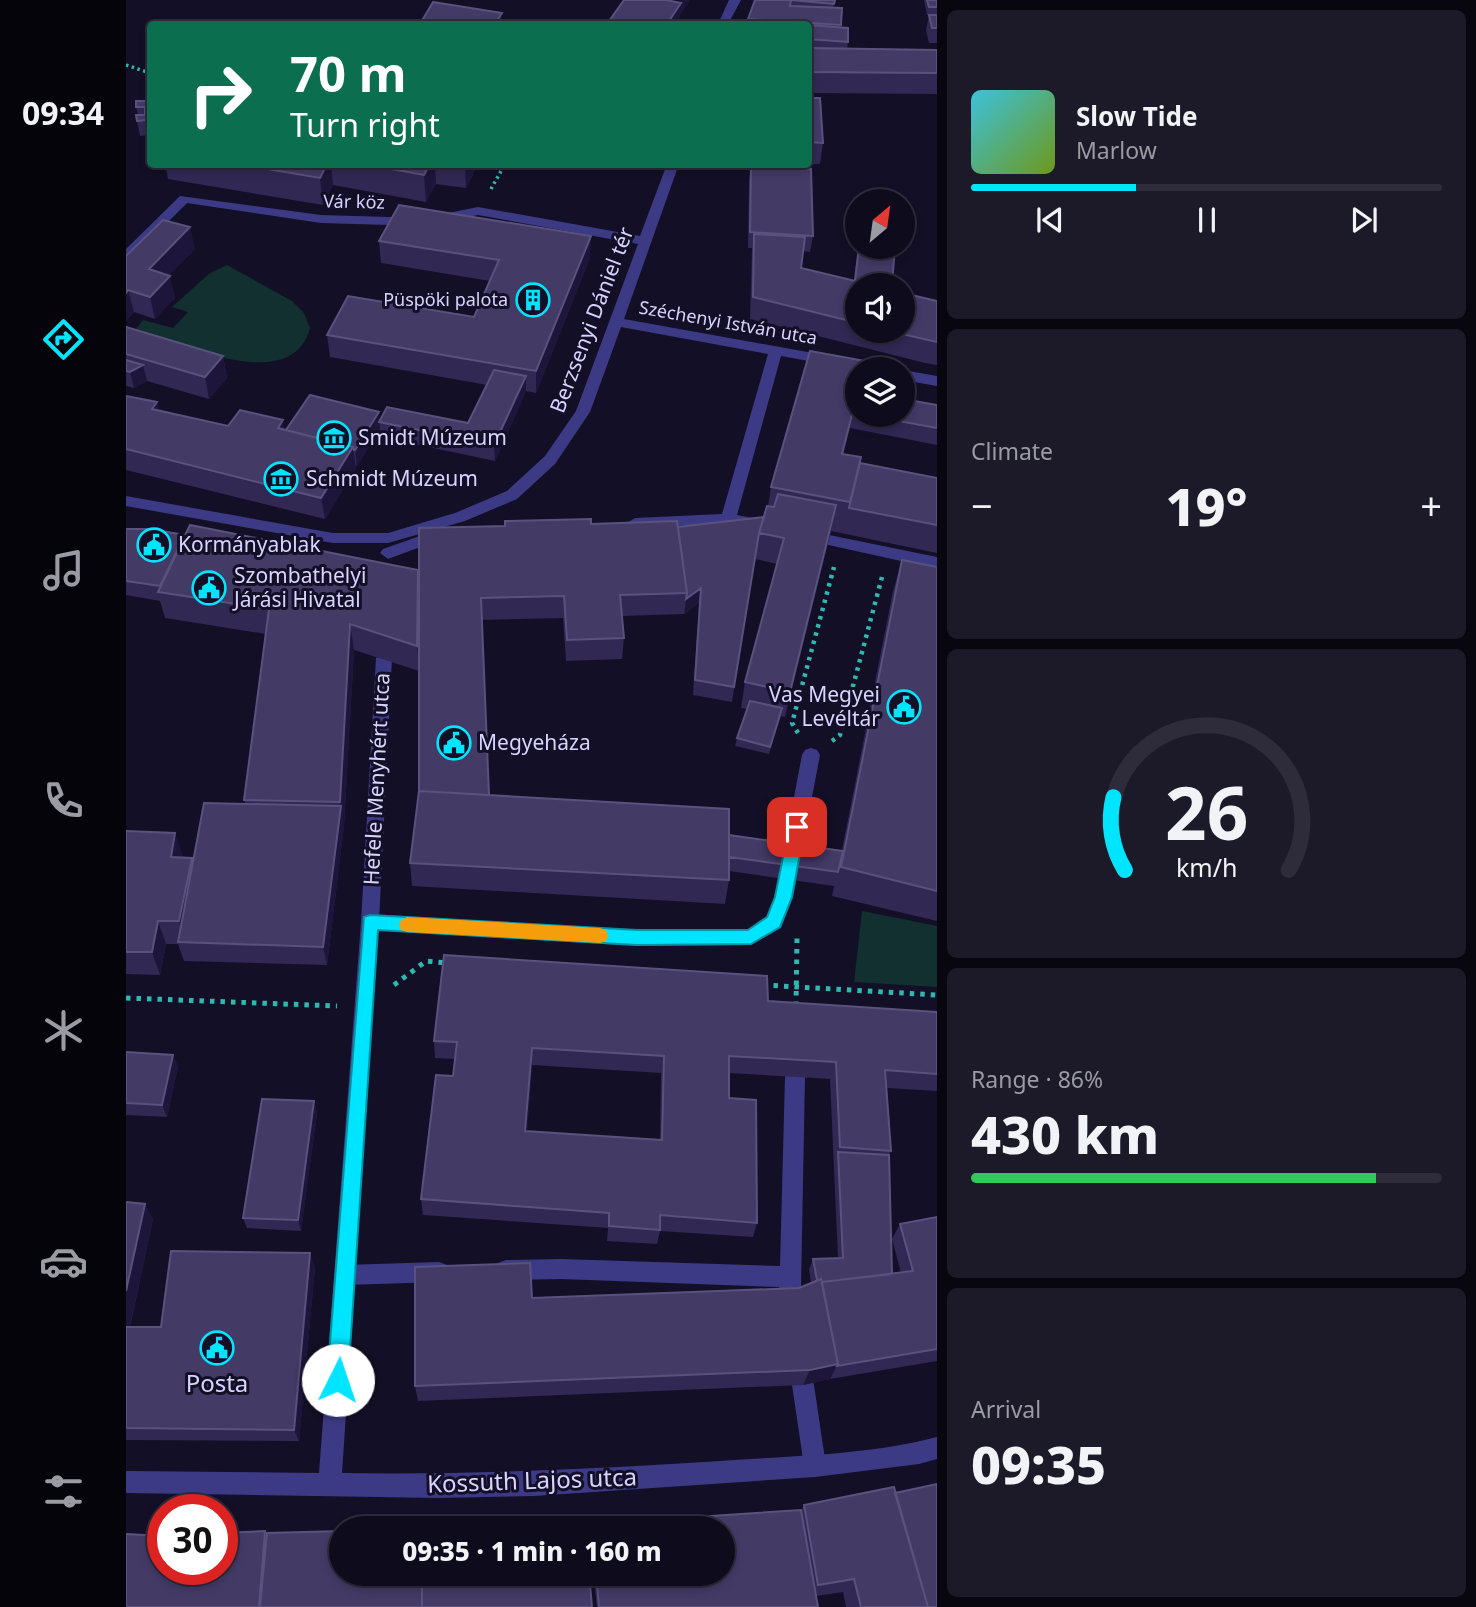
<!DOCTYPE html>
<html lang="en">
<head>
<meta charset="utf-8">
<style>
	body { margin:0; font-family:"Noto Sans",sans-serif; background:#1c1929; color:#f1f3f6; height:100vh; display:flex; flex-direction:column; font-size:26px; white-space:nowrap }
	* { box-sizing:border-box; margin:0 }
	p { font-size:23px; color:#9b9ba3 }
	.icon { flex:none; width:38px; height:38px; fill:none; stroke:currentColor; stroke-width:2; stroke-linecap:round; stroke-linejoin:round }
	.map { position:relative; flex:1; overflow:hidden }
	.details { display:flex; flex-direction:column; gap:10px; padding:10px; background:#08060f; width:539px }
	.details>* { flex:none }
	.top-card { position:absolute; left:21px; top:21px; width:665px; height:147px; border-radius:7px; box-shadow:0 4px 10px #0003,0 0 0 2px #2e2b3b; background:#0b6e4f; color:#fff; overflow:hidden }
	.needle { width:46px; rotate:29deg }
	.controls { position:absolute; left:719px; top:189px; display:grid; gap:14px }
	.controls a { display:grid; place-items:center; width:70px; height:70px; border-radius:50%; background:#0e0b1c; box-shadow:0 4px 10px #0003,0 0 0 2px #2e2b3b; font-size:35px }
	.speed { position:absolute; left:21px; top:1494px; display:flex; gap:14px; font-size:35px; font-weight:700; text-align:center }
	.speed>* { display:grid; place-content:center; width:91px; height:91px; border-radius:50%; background:#0e0b1c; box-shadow:0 4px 10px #0003,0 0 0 2px #2e2b3b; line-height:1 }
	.speed .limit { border:10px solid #d22; background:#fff; color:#111 }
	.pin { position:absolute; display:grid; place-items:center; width:60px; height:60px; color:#fff; margin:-30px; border-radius:14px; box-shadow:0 4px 10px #0006 }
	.me { position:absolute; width:77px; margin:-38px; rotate:4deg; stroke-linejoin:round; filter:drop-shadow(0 0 5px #0008) }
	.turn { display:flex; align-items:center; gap:24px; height:147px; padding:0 28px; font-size:32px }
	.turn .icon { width:91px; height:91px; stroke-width:2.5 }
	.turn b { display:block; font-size:49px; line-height:60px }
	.big { font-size:52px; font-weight:800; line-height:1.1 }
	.details .widget { flex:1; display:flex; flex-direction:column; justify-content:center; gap:10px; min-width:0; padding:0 24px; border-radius:10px; background:#1c1929 }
	.details .dial { align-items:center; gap:0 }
	.dial svg { height:182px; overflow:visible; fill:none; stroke:#2e2b3b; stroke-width:7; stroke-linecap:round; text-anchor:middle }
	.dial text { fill:#f1f3f6; stroke:none }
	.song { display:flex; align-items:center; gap:21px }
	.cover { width:84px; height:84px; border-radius:10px; background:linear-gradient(135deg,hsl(190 70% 55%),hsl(80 70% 35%)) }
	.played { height:7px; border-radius:4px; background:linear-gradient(90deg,#00e5ff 35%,#2e2b3b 35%) }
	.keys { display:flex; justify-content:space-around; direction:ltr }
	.heat { display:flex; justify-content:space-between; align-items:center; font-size:38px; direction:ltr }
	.charge { height:10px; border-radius:5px; background:linear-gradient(90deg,#34c759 86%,#2e2b3b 0) }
	.trip { position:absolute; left:203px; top:1516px; width:406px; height:70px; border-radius:35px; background:#0e0b1c; box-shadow:0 4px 10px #0003,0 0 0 2px #2e2b3b; font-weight:800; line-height:70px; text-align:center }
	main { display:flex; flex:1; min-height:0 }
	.menu { display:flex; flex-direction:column; width:126px; justify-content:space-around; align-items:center; background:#06040b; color:#9b9ba3 }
	.menu .icon { width:49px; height:49px }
	.menu .active { color:#00e5ff }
	.menu b { font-size:32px; color:#f1f3f6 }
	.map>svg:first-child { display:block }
	.green { fill:#12302f }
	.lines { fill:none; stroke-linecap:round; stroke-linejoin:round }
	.path-far2 { stroke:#2fb8b0; stroke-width:3.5; stroke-dasharray:2.5 3.5; stroke-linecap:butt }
	.path-far1 { stroke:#2fb8b0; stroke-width:4.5; stroke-dasharray:3.5 5; stroke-linecap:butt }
	.path { stroke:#2fb8b0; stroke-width:5; stroke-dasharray:4.5 6; stroke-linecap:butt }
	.lane { fill:#3d3a85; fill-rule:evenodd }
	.street { fill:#3d3a85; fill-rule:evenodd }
	.wall { fill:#312854; fill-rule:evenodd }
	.shaded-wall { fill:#1d163a }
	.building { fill:#433a66; stroke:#5a527e; stroke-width:2; fill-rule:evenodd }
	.route { fill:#00e5ff; stroke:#0095a6; stroke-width:2 }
	.slow { fill:#f59e0b }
	.labels { text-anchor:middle; stroke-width:6; stroke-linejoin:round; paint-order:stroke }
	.far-street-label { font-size:18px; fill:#d9d4ff; stroke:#130f26 }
	.far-poi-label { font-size:18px; fill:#d9d4ff; stroke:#130f26; text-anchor:end }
	.street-label { font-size:21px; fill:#d9d4ff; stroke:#130f26 }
	.poi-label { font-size:21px; fill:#d9d4ff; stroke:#130f26; text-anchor:start }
	.near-poi-label { font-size:24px; fill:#d9d4ff; stroke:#130f26 }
	.near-street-label { font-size:24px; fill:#d9d4ff; stroke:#130f26 }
</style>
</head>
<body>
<main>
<nav class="menu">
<b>09:34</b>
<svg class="icon active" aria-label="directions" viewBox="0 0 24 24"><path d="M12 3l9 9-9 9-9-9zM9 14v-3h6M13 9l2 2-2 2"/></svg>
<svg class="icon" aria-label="music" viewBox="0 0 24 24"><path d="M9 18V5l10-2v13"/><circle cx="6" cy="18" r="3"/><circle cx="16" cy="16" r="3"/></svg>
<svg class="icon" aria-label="phone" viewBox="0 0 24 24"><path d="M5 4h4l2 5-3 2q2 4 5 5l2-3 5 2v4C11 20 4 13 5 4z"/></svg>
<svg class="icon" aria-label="climate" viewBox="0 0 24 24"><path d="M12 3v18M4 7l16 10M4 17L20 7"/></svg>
<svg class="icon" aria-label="car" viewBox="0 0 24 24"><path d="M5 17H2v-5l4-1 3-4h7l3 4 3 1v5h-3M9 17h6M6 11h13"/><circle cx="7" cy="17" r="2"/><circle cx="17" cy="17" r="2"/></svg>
<svg class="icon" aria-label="filters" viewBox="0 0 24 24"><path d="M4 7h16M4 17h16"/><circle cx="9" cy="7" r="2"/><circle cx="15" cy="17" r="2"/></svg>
</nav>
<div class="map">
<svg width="811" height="1607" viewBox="0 0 811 1607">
	<rect width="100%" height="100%" fill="#130f26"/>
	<path class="green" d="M101,265L166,301L178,313L184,328C166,397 53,343 10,329L17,320L47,328L62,312L46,307L84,273Z
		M736,911L811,926V987L728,982Z"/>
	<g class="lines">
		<path class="path-far2" d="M0,65L24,73
			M365,189L379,164"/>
		<path class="path-far1" d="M672,733L666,723L708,567
			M706,741L714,735L756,577"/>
		<path class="path" d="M268,985L300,961L321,963
			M637,985L811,995
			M0,998L211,1006
			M670,1006L671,938"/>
		<path class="lane" d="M685,748L691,750L694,755L667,897L655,928L625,945L511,946L244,930L237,928L235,922L237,916L244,914L511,930L622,929L641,917L649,897L676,755L679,750Z
			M669,1068L676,1071L679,1077L675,1287L672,1294L664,1298L656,1294L653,1287L435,1279L380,1280L372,1277L369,1270L372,1263L380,1260L435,1259L654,1266L659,1077L662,1071Z
			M313,1262L321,1265L324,1272L321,1279L313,1282L219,1285L211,1282L208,1275L211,1268L219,1265Z
			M677,1374L685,1377L688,1385L700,1466L697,1474L689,1477L681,1474L678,1466L666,1385L669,1377Z"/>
		<path class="street" d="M603,0H615L602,24H592Z
			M541,164H553L498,319L748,364L755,369L732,370L655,356L611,515L636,520L639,524L636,528L631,529L602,524L504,527L501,523L509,518L596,514L642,354L495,327L464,412L429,464L391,499L339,521L262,543H207L0,506V496L207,533H262L329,513L381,491L419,456L450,411L512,244L352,215L297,226L195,223L61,203L5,259L0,260V249L54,196L195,215L297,218L352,207L514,236Z
			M777,370L811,376V386L777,380Z
			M311,530L316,531L319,535L316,539L262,559L254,553L257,549Z
			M703,535L811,557V569L698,544L695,540Z
			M258,652L266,658L253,922L216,1473C343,1475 468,1469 594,1461C664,1456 743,1455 811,1437V1459L793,1464L689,1477L408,1496L312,1498L0,1493V1471L193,1473L235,922L250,658Z"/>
	</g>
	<path class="wall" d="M629,0H709L707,8H716L714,27L722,42L721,49L811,50V94L682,93V48L706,49L682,47V24L621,21Z
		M798,0H811V43H803L800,30L803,15H801Z
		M24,87V139L23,135L14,136L11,121L12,115L10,107L20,101Z
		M682,98L697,143L694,164H682Z
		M39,164H352L340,188L310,184L300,202L207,185L197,205L42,179Z
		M625,165L687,236L684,252L677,251L675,268L728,281L732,247H769L765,285H732V331H777L811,301V365L799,363L624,319L626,248H622L623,181Z
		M253,241L464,258L410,393L400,391L369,461L255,437L254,429L231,466L230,465V468L199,519L0,470V396L31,402L33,410L102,426L159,430L254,421L342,423L361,385L204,357L201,335L348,317L364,281L255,263Z
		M69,249L43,275L49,298L29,319L8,312L0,320V256Z
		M0,327L97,356L101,378L83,399L21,381L8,388L0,386Z
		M732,369V415H777L811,405V445L724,428L717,454L734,463L811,478V553L705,531L659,717L655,716L643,754L609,746L611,738L621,709L615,708L619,682L651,564L629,559L606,702L567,695L573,603L558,614L496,616L498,638L496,659L440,661L437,618L356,620L363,795L603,835L716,850L767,591L776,560L811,567V921L706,896L708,886L603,871V880L599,904L286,886L284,863L293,791V671L228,650L218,826L201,965L58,961L52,944H40L34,975L0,974V831L57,856V858H66L67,862L120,804L118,800L140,634L39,618L34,601L0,595V529L292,570L465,524L552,527L638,517L642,506L645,487Z
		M642,1001L811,1012V1091L761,1088L765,1151L763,1155L766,1274L775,1273L766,1239L774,1224L811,1217V1361L704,1379L677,1385L292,1401L289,1386L406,1298L673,1288L685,1283L683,1269L687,1259L712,1258L704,1079L603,1073V1098L631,1223L627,1237L534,1231L531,1244L481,1241L482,1228L297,1215L295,1199L327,1076L329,1059L309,1058L308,1041ZM406,1065L535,1073L534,1140L401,1131Z
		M0,1052L47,1055L52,1067L41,1117L0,1115Z
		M188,1101L191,1113L175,1231L121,1228L117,1218Z
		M0,1202L19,1204L27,1219L4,1327H35L189,1267L173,1441L0,1440Z
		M678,1505L811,1607H720L717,1592L690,1596L692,1607H471L467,1573H597V1528H464V1524L675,1510Z"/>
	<path class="shaded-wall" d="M555,0H564L554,15V18L550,24H541L554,4Z
		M376,13V24H369Z
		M201,164H205L207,185L197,205L194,178Z
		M304,164H309L310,184L300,202L298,175Z
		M339,164H352L340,188Z
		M64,227L69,249L28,291L23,269Z
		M465,236L464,258L410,393V371Z
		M44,276L49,298L29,319L24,297Z
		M2,290L8,312L0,320V293Z
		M97,356L101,378L83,399L79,377Z
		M17,365L21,381L8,388L4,372Z
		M400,376V392L369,461L368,445Z
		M732,391L724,428L709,486L716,454Z
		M31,402L36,424L26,409Z
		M253,412L254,429L231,466L229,450Z
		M157,420L159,433L152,428Z
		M227,447L230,468L199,519L195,498Z
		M710,505L705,531L659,717L664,692Z
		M292,570L294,596V671L291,646Z
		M575,588L573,603L558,614L560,599Z
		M224,624L228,650L218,826L201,965L197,947L215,806L214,802Z
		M49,833L57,856L52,881L45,857Z
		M66,858L73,881L61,944L53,921Z
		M32,921L40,944L34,975L26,952Z
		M406,1048V1065L400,1147L399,1131Z
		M47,1055L52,1067L41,1117L36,1105Z
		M188,1101L191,1113L175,1231L172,1220Z
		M19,1204L27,1219L0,1344V1291Z
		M184,1253L189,1267L173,1441L168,1430Z
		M712,1364L704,1379L677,1385L684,1370Z
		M139,1531L145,1540L140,1607H133Z"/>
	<path class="building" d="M498,0H540L555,3L541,24H481Z
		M629,0H709L708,4L665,0L664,6L716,8L715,25L622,19Z
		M801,0H811V7H803Z
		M307,2L376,13L369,24H294Z
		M803,15H811V28H806Z
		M621,21L678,24H649L621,23Z
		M620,22L649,24H620Z
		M105,23L104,24H62Z
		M682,25L722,28V42L682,39Z
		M682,48L811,50V73L682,72Z
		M24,87V131L20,120L11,121L10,115H19V107H10V101H20Z
		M682,98H694L697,143L682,142Z
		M112,164H201L194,178Z
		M237,164H304L298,175Z
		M625,165L685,169L687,236L624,232Z
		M273,205L465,236L410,371L201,335L222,296L348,317L373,260L253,241Z
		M37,220L64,227L23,269L44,276L24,297L2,290L0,293V256Z
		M628,234L679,237L675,268L746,285H732V323L627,297Z
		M733,247H769L766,284L729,280Z
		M777,293L811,301V342L763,331H777Z
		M0,327L97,356L79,377L0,354Z
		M684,351L739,361L737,369H732V391L716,454L735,457L724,502L645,487Z
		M0,360L17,365L4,372L0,371Z
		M368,370L400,376L368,445L253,422L261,407L342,423Z
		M184,395L253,412L229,450H228L227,447L160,430Z
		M732,395V413L727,412Z
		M0,396L31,402L26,409L102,426L114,410L157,420L152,428L227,447L195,498L0,449Z
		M777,399L811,405V428L740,415H777Z
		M734,463L811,478V525L723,508Z
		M652,494L710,505L664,692L619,682L658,538L633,533L641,506L648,507Z
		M638,517L633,533L608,687L569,680L575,588L560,599L561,593L552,527Z
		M465,519V524L551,521L561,593L494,595L498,638L441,640L438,596L355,598L363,795L293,791V528L379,526V521Z
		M64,525L292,570L291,646L224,624L214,802L118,800L143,609L32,592Z
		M0,529H24L59,535L34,586L0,581Z
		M776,560L811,567V891L715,867Z
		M624,701L656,708L644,747L611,738Z
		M293,791L603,809V880L284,863Z
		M78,803L215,806L197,947L52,942Z
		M0,831L49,833L45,857L66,858L53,921H32L26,952H0Z
		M603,835L717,851L712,872L603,857Z
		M318,955L641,976L642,1001L811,1012V1074L759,1070L765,1151L714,1147L710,1062L603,1056V1098L630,1100L631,1223L534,1215V1230L483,1226V1213L295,1199L310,1075L327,1076L331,1042L308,1041ZM406,1048L538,1056L536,1140L399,1131Z
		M0,1052L47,1055L36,1105L0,1103Z
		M136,1099L188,1101L172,1220L117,1218Z
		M712,1152L763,1155L766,1274L696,1282L695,1279L691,1280L687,1259L717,1258Z
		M0,1202L19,1204L0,1291Z
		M811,1217V1349L711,1366L712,1364L696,1282L787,1271L774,1224Z
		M45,1251L184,1253L168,1430L0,1428V1327H35Z
		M404,1263L406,1298L673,1288L695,1279L712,1364L684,1370L289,1386V1267Z
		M811,1484V1607H802L769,1493Z
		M768,1487L802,1607H735L728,1579L692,1585L678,1505Z
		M675,1510L692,1607H473L470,1573H597V1528H465L464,1524Z
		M459,1525V1528H297V1526Z
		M139,1531L133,1607H0V1534L37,1536V1570H96V1533Z
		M215,1531V1573H296V1607H134L141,1533Z
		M296,1573H463L466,1607H296Z"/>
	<path class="route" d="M671,820L677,822L679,827L666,897L654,927L625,944L511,945L252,930L222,1380L219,1387L212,1390L204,1387L201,1380L238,917L244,915L511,930H622L641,917L649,897L663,827L665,822Z"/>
	<path class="slow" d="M281,917L474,928L480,930L482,936L480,941L474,943L281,932L275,930L273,925L275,920Z"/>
	<defs>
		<symbol id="building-ring" viewBox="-11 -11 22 22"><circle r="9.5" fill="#130f26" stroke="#00e5ff" stroke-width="1.5"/><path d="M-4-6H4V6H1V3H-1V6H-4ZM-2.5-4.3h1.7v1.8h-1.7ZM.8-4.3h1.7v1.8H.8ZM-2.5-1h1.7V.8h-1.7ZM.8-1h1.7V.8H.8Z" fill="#00e5ff"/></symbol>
		<symbol id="museum-ring" viewBox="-11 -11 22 22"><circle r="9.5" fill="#130f26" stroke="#00e5ff" stroke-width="1.5"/><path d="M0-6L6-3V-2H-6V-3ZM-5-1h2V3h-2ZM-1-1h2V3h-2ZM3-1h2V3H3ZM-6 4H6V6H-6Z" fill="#00e5ff"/></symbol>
		<symbol id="civic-ring" viewBox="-11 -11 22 22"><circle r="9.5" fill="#130f26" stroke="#00e5ff" stroke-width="1.5"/><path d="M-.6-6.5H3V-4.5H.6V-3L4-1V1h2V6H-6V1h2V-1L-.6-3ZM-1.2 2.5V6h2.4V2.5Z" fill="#00e5ff"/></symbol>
	</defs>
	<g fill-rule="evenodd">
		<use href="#building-ring" x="388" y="281" width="38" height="38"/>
		<use href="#museum-ring" x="189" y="419" width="38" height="38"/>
		<use href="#museum-ring" x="136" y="460" width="38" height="38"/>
		<use href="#civic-ring" x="9" y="526" width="38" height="38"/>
		<use href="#civic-ring" x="64" y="569" width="38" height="38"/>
		<use href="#civic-ring" x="759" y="688" width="38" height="38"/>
		<use href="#civic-ring" x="309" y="724" width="38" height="38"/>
		<use href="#civic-ring" x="72" y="1329" width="38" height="38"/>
	</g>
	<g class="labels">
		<g class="far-street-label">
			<text transform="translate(228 202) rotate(1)" y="6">Vár köz</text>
			<text transform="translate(602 323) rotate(10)" y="6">Széchenyi István utca</text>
		</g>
		<g class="far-poi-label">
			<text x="382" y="306">Püspöki palota</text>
		</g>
		<g class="street-label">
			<text transform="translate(466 320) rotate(-69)" y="7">Berzsenyi Dániel tér</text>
			<text transform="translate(251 779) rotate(-87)" y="7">Hefele Menyhért utca</text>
		</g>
		<g class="poi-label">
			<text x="232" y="445">Smidt Múzeum</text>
			<text x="180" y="486">Schmidt Múzeum</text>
			<text x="52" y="552">Kormányablak</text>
			<text x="108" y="583">Szombathelyi<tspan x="108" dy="24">Járási Hivatal</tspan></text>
			<text x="754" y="702" text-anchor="end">Vas Megyei<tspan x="754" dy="24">Levéltár</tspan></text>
			<text x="352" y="750">Megyeháza</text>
		</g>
		<g class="near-poi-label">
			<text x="91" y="1392">Posta</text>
		</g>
		<g class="near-street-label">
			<text transform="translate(406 1481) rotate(-2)" y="8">Kossuth Lajos utca</text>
		</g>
	</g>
</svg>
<div class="controls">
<a><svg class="needle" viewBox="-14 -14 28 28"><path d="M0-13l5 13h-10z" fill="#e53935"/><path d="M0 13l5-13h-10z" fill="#9b9ba3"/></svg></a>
<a><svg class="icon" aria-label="sound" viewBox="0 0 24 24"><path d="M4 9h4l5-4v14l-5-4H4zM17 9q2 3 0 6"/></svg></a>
<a><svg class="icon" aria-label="layers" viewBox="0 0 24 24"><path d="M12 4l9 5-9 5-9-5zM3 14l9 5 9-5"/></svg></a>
</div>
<div class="speed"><div class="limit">30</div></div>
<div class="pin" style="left:671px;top:827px;background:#d93025"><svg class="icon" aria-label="arrive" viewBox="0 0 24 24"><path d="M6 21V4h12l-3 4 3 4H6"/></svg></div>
<svg class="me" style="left:212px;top:1380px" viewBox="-20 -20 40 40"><circle r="19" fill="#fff"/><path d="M0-13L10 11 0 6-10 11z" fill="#00e5ff"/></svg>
<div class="trip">09:35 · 1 min · 160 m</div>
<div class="top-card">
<div class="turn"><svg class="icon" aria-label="right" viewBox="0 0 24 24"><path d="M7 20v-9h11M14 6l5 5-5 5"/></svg><div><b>70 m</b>Turn right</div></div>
</div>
</div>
<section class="details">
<div class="widget">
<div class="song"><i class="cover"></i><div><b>Slow Tide</b><p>Marlow</p></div></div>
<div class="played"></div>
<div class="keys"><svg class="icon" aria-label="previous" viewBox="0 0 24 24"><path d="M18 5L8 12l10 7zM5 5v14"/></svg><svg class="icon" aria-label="pause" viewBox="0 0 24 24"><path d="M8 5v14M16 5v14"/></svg><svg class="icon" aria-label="next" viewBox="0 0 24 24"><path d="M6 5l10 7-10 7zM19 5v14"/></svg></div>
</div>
<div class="widget"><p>Climate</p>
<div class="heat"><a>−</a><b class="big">19°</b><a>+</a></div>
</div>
<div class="widget dial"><svg viewBox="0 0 100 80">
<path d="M14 69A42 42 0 1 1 86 69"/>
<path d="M14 69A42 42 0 0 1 9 37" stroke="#00e5ff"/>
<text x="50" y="56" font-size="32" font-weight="700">26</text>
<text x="50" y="72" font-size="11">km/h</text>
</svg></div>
<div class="widget"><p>Range · 86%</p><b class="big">430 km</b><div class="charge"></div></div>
<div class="widget"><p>Arrival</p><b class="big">09:35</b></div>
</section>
</main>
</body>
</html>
